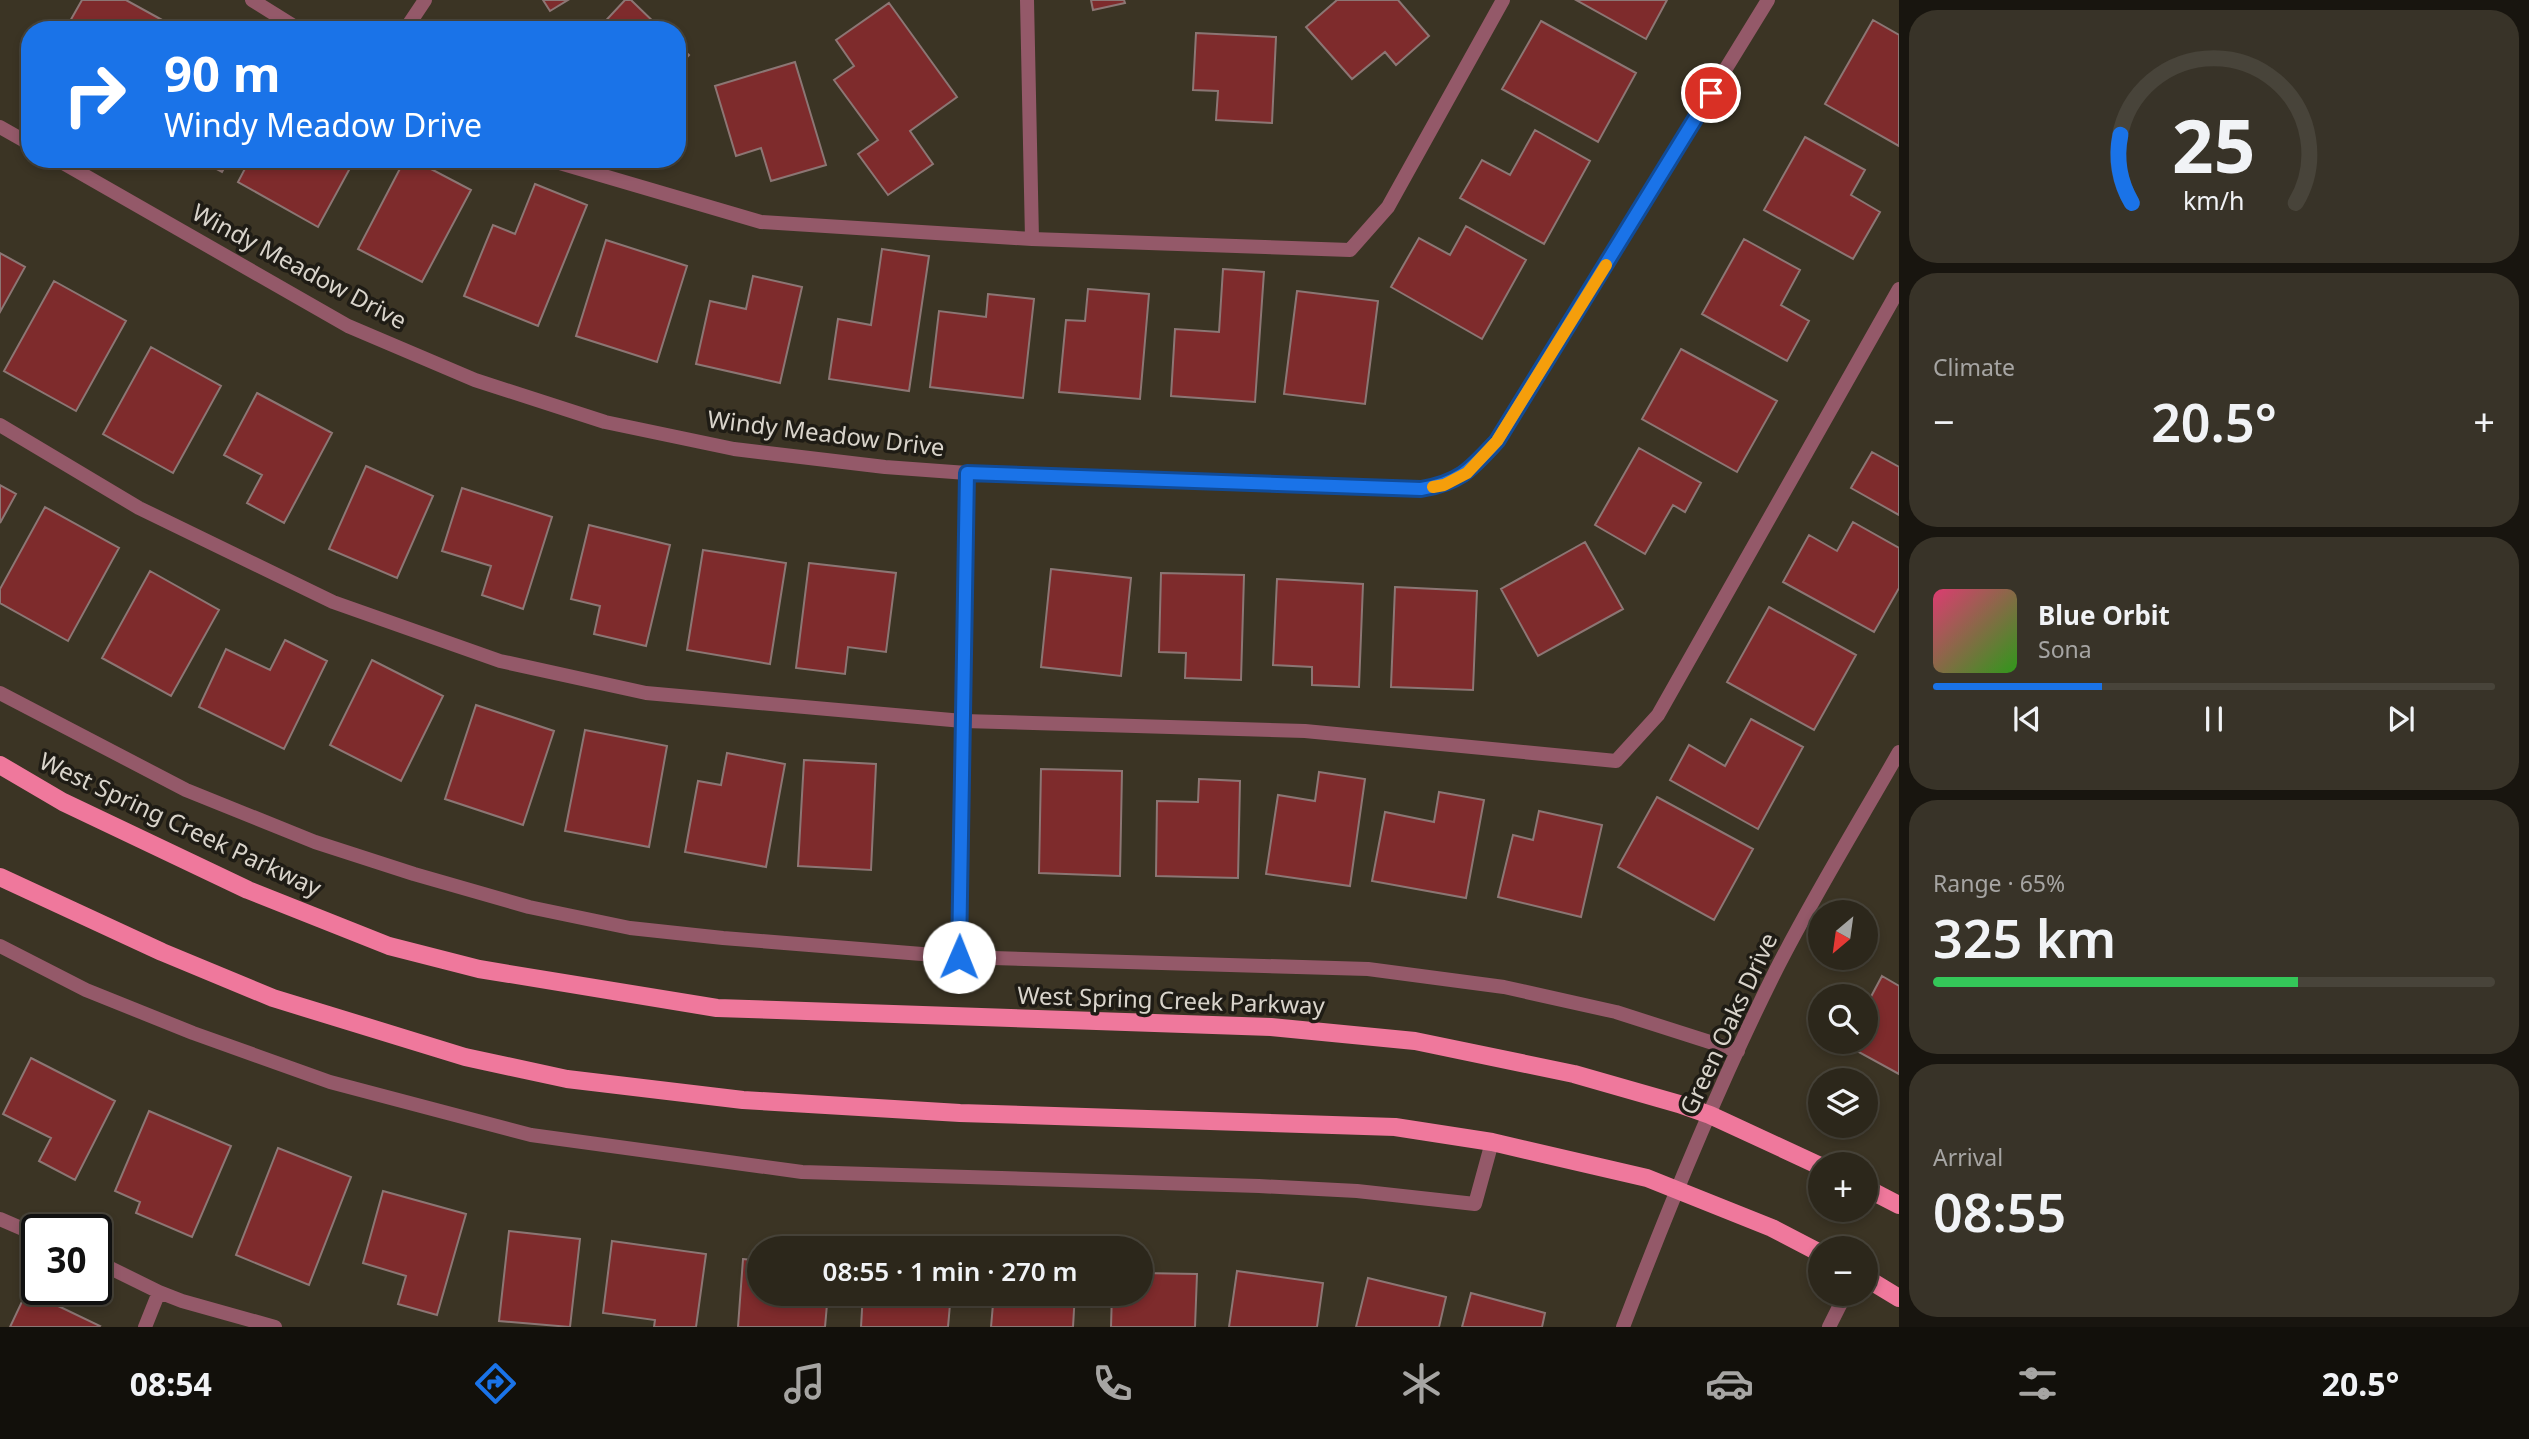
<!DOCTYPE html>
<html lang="en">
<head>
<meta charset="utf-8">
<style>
	body { margin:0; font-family:"Noto Sans",sans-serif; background:#383328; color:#f1f3f6; height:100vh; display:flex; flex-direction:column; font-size:26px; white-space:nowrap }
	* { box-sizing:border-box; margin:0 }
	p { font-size:23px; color:#a6a5a3 }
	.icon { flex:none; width:38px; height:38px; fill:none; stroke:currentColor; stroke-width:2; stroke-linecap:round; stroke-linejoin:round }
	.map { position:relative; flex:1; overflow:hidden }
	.sheet { display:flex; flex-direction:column; gap:10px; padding:10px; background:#18150f; width:630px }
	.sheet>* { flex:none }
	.guide { position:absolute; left:21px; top:21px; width:665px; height:147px; border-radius:28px; box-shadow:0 4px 10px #0003,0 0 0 2px #48443a; background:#1a73e8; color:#fff; overflow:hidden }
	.needle { width:46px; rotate:209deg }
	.fabs { position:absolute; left:1808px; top:900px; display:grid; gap:14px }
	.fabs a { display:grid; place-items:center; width:70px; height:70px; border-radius:50%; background:#2c271b; box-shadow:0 4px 10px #0003,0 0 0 2px #48443a; font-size:35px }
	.speed { position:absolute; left:21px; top:1214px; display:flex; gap:14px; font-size:35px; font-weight:700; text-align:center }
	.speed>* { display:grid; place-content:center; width:91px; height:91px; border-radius:50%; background:#2c271b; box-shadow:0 4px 10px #0003,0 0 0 2px #48443a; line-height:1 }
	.speed .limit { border:4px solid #111; border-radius:10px; background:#fff; color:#111 }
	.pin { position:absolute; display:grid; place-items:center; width:60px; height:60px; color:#fff; margin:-30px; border:4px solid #fff; border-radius:50%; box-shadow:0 2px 7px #0007 }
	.me { position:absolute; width:77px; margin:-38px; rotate:1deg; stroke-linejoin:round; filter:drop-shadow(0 0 5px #0008) }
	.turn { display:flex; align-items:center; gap:24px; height:147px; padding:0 28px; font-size:32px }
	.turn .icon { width:91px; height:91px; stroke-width:2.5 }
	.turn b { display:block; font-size:49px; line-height:60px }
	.big { font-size:52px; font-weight:600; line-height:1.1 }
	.sheet .tile { flex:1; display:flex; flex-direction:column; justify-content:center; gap:10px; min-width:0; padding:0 24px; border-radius:28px; background:#383328 }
	.sheet .dial { align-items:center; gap:0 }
	.dial svg { height:182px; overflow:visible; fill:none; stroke:#48443a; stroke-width:7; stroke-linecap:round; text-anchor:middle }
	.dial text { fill:#f1f3f6; stroke:none }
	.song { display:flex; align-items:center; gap:21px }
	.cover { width:84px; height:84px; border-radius:10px; background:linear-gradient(135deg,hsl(340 70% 55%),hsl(110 70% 35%)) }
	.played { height:7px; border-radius:4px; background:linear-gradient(90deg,#1a73e8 30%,#48443a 30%) }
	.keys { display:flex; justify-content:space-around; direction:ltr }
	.heat { display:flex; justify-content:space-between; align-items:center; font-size:38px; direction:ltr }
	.charge { height:10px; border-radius:5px; background:linear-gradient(90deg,#34c759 65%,#48443a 0) }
	.trip { position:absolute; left:747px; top:1236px; width:406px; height:70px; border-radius:35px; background:#2c271b; box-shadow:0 4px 10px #0003,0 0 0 2px #48443a; font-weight:600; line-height:70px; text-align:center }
	.tab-bar { display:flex; height:112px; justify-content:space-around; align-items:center; background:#12100b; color:#a6a5a3 }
	.tab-bar .icon { width:49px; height:49px }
	.tab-bar .current { color:#1a73e8 }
	.tab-bar b { font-size:32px; color:#f1f3f6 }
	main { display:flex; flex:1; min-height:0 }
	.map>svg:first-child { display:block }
	.building { fill:#7e2b2c; stroke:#8c7674; stroke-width:2 }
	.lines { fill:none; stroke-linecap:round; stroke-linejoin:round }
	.service { stroke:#945969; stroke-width:14 }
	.minor { stroke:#945969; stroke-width:14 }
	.primary { stroke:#ef789c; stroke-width:18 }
	.route-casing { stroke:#114b97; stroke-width:18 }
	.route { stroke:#1a73e8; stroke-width:12 }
	.slow { stroke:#f59e0b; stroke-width:12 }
	.labels { text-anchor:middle; stroke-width:7; stroke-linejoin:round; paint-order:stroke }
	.street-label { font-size:24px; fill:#d9d4cb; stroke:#1f1c15 }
</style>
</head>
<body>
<main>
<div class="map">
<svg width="1899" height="1327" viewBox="0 0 1899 1327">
	<rect width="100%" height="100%" fill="#3b3424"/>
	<path class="building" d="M82,0H126L164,21L159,30H65Z
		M543,0H568L550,11Z
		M625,0H631L662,30H597Z
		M1091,0H1124L1125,3L1093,10Z
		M1337,0H1398L1429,36L1396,65L1385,52L1352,79L1306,27Z
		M1576,0H1667L1646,39Z
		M889,3L957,97L910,131L933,164L888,195L858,154L878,140L834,80L854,66L836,40Z
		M1873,20L1899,35V146L1825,104Z
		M1541,21L1636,73L1598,142L1502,89Z
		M1196,33L1276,37L1272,123L1216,120L1218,91L1193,90Z
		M677,44L689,55L677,68Z
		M795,62L826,165L771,181L761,148L736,156L715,86Z
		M1535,130L1590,161L1544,244L1460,198L1482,160L1510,175Z
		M1805,137L1865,170L1851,195L1880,212L1853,259L1764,210Z
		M198,159H229L222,172Z
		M250,159H355L318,227L238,182Z
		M405,159H412L471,190L422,282L358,249Z
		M535,184L587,205L538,326L464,296L493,225L515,234Z
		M1466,226L1526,260L1482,339L1391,287L1419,238L1450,255Z
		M1744,239L1800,270L1781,305L1809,321L1787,361L1702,314Z
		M606,240L687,266L657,362L576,336Z
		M882,249L929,256L909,391L829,379L838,319L871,325Z
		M0,253L25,267L0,312Z
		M1223,269L1264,272L1255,402L1171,396L1175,329L1219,332Z
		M753,276L802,287L780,383L696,364L710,301L746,309Z
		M54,281L126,321L76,411L4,371Z
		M1088,289L1149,294L1140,399L1059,392L1066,320L1085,321Z
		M1297,291L1378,301L1365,404L1284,394Z
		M988,294L1034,299L1023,398L930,387L939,311L986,317Z
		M151,347L221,386L173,473L103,434Z
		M1681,349L1777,401L1737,472L1642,419Z
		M257,393L332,433L284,523L247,503L262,475L224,455Z
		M1639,448L1701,483L1685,512L1673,505L1645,554L1595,525Z
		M1872,452L1899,467V515L1851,488Z
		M366,466L433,496L397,578L329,549Z
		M0,485L16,494L0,523Z
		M462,488L552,517L523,609L482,595L491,566L442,551Z
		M45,507L119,548L68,641L0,603V589Z
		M1853,522L1899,548V588L1874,632L1783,582L1809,535L1837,551Z
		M589,525L670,545L646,646L594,634L600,606L571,599Z
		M1585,542L1623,609L1538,656L1501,589Z
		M703,550L786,563L770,664L687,650Z
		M809,563L896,573L886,652L848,647L845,674L796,668Z
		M1051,569L1131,578L1121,676L1041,667Z
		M150,571L219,610L171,696L102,658Z
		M1161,573L1244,575L1241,680L1185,678L1186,653L1159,652Z
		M1277,579L1363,584L1359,687L1312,685V667L1273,665Z
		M1395,587L1477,591L1473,690L1391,687Z
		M1769,607L1856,655L1814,730L1727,682Z
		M285,640L327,661L284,749L199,707L226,649L270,670Z
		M372,660L443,696L401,781L330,745Z
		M476,705L554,731L523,825L445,799Z
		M1751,719L1803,747L1758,829L1670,780L1689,745L1725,766Z
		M585,730L667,746L649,847L565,831Z
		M727,753L785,764L766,867L685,852L698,781L721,785Z
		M804,760L876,764L871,870L798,866Z
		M1041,769L1122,771L1120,876L1039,873Z
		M1319,772L1365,779L1350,886L1266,874L1278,795L1315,801Z
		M1199,779L1240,781L1238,878L1156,876L1157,801L1198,802Z
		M1439,792L1484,800L1466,898L1372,881L1385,812L1434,822Z
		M1657,797L1753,849L1714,920L1618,867Z
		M1539,811L1602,825L1581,917L1498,897L1513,835L1533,840Z
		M1882,976L1899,986V1074L1844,1044L1846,1041H1866V1006Z
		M31,1058L115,1101L75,1180L39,1161L51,1138L3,1114Z
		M149,1111L231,1146L192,1237L136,1213L140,1202L115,1191Z
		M278,1148L351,1177L309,1285L236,1255Z
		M383,1191L466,1214L437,1315L398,1304L406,1276L363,1263Z
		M509,1231L580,1239L570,1327L499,1321Z
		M612,1241L706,1254L696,1327H654L655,1320L603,1313Z
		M743,1259L760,1261V1293H828L825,1327H738Z
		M1237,1271L1323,1283L1317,1327H1229Z
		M1141,1273L1197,1274L1195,1327H1111L1112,1293H1141Z
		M1368,1278L1446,1297L1439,1327H1356Z
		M27,1291L100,1326L99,1327H10Z
		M863,1293H951L948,1327H861Z
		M994,1293H1075L1073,1327H991Z
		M1471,1293L1545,1313L1542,1327H1462Z"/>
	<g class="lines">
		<path class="service" d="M252,0L300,30
			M1027,0L1032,239
			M405,30L425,0
			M546,159L761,222L1032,239L1350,250L1388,207L1503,0
			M0,425L139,508L333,602L500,661L646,693L963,721L1305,731L1616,761L1658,715L1899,289
			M0,1219L37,1235
			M96,1261L159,1292L145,1327
			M159,1292L182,1301L275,1327"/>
		<path class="minor" d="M0,127L30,144
			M56,159L348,326L475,380L605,422L734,449L885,467L967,473L1421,489C1461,482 1470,469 1497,441L1768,0
			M0,693L186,790L315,842L414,874L529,907L630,928L723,938L959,957L1368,969L1504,987L1616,1012L1738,1051
			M0,946L86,990L193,1033L330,1082L531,1135L802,1172L1259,1186L1357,1191L1475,1204L1492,1142
			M959,957L960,813L967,473
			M1623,1327C1669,1206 1718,1086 1776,970C1813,897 1858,824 1899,752
			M1829,1327L1846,1293"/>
		<path class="primary" d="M0,765L63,802L248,890L389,946L479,969L717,1008L1271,1027L1415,1041L1574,1074L1679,1104L1710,1115L1820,1166
			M0,877L162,952L273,998L465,1057L567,1079L743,1100L960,1113L1395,1127L1492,1142L1647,1178L1772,1228L1820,1253
			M1866,1188L1899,1205
			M1866,1278L1899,1298"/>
	</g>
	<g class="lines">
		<defs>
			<path id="route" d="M959,957L967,473L1421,489C1461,482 1471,469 1497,441L1711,93"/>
		</defs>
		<use href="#route" class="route-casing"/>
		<use href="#route" class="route"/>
		<path class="slow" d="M1433,487L1444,485L1467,473L1497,441L1606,265"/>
	</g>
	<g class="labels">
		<g class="street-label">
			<text transform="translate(299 267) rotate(28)" y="8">Windy Meadow Drive</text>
			<text transform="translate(826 434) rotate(7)" y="8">Windy Meadow Drive</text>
			<text transform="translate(180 825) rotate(25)" y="8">West Spring Creek Parkway</text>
			<text transform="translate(1171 1001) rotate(2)" y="8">West Spring Creek Parkway</text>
			<text transform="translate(1729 1024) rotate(-65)" y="8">Green Oaks Drive</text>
		</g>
	</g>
</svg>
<div class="fabs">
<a><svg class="needle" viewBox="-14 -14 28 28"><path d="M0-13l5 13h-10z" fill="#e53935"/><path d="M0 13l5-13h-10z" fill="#a6a5a3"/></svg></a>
<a><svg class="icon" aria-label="search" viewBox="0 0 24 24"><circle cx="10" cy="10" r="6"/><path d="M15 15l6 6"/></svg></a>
<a><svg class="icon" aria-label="layers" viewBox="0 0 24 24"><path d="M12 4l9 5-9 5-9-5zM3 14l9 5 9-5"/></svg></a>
<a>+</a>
<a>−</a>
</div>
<div class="speed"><div class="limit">30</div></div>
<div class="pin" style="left:1711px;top:93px;background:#d93025"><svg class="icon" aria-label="arrive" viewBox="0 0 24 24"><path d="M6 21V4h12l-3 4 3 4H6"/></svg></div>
<svg class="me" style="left:959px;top:957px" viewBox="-20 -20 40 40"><circle r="19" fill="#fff"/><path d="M0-13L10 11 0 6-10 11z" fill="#1a73e8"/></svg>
<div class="trip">08:55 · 1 min · 270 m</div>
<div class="guide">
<div class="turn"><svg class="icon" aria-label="right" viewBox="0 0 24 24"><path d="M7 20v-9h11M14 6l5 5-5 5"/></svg><div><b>90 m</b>Windy Meadow Drive</div></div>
</div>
</div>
<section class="sheet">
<div class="tile dial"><svg viewBox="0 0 100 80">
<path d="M14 69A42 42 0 1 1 86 69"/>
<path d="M14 69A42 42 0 0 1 9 39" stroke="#1a73e8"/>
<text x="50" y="56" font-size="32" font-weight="700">25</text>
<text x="50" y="72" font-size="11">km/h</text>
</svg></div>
<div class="tile"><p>Climate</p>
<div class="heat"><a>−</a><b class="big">20.5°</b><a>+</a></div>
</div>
<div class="tile">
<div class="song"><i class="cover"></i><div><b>Blue Orbit</b><p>Sona</p></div></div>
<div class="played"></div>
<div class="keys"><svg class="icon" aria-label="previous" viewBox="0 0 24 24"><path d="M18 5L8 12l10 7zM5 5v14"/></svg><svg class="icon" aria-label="pause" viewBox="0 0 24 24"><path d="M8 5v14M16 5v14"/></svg><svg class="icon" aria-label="next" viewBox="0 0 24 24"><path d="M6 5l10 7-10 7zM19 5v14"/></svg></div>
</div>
<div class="tile"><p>Range · 65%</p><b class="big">325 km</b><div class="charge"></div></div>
<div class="tile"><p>Arrival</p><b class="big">08:55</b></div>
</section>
</main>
<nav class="tab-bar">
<b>08:54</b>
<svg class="icon current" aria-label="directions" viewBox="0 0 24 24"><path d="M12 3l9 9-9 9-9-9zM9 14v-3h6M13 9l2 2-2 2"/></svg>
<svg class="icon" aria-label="music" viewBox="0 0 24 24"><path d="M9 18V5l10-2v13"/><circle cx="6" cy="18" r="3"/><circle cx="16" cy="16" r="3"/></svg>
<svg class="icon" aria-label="phone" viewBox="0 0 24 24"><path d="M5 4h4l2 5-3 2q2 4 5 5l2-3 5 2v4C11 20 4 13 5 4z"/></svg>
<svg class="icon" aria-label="climate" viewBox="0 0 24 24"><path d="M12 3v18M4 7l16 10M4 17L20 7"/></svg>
<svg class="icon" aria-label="car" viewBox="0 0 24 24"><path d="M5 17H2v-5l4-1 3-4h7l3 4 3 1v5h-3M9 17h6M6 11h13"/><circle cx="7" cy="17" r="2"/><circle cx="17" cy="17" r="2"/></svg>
<svg class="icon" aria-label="filters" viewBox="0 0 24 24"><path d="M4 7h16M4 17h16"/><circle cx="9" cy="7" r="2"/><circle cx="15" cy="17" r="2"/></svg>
<b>20.5°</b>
</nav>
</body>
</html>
